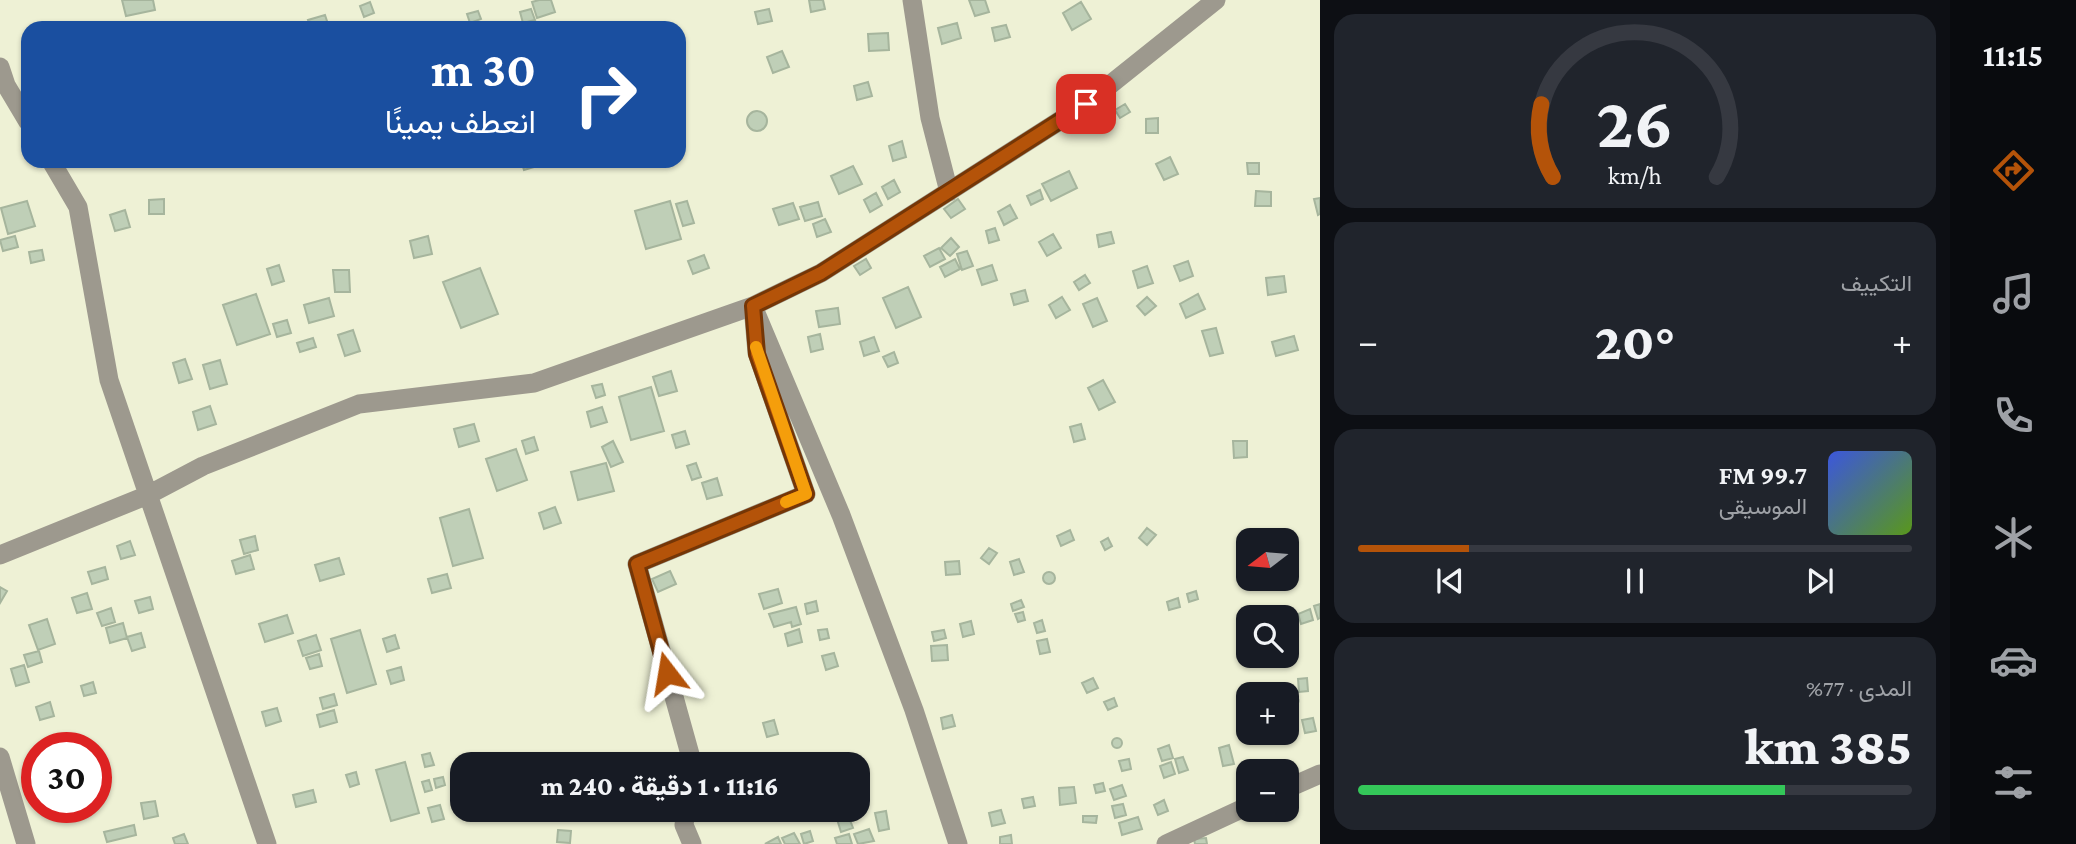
<!DOCTYPE html>
<html lang="ar">
<head>
<meta charset="utf-8">
<style>
	body { margin:0; font-family:"Crimson Pro",Vazirmatn,serif; background:#20242c; color:#f1f3f6; direction:rtl; height:100vh; display:flex; flex-direction:column; font-size:26px; white-space:nowrap }
	* { box-sizing:border-box; margin:0 }
	p { font-size:23px; color:#9ea1a6 }
	.icon { flex:none; width:38px; height:38px; fill:none; stroke:currentColor; stroke-width:2; stroke-linecap:round; stroke-linejoin:round }
	.map { position:relative; flex:1; overflow:hidden; direction:ltr }
	.details { display:flex; flex-direction:column; gap:14px; padding:14px; background:#0d0f14; width:630px }
	.details>* { flex:none }
	.banner { position:absolute; left:21px; top:21px; width:665px; height:147px; border-radius:21px; box-shadow:0 2px 5px #0004; direction:rtl; background:#1a4fa0; color:#fff; overflow:hidden }
	.needle { width:46px; rotate:254deg }
	.controls { position:absolute; left:1236px; top:528px; display:grid; gap:14px }
	.controls a { display:grid; place-items:center; width:63px; height:63px; border-radius:14px; background:#171b24; box-shadow:0 2px 5px #0004; font-size:35px }
	.speed { position:absolute; left:21px; top:732px; display:flex; gap:14px; font-size:35px; font-weight:700; text-align:center }
	.speed>* { display:grid; place-content:center; width:91px; height:91px; border-radius:50%; background:#171b24; box-shadow:0 2px 5px #0004; line-height:1 }
	.speed .limit { border:10px solid #d22; background:#fff; color:#111 }
	.pin { position:absolute; display:grid; place-items:center; width:60px; height:60px; color:#fff; margin:-30px; border-radius:14px; box-shadow:0 4px 10px #0006 }
	.me { position:absolute; width:77px; margin:-38px; rotate:346deg; stroke-linejoin:round; filter:drop-shadow(0 0 5px #0008) }
	.turn { display:flex; align-items:center; gap:24px; height:147px; padding:0 35px; font-size:32px }
	.turn .icon { width:91px; height:91px; stroke-width:2.5 }
	.turn b { display:block; font-size:49px; line-height:60px }
	.big { font-size:52px; font-weight:800; line-height:1.1 }
	.details .card { flex:1; display:flex; flex-direction:column; justify-content:center; gap:10px; min-width:0; padding:0 24px; border-radius:21px; background:#20242c }
	.details .dial { align-items:center; gap:0 }
	.dial svg { height:182px; overflow:visible; fill:none; stroke:#363941; stroke-width:7; stroke-linecap:round; text-anchor:middle }
	.dial text { fill:#f1f3f6; stroke:none }
	.song { display:flex; align-items:center; gap:21px }
	.cover { width:84px; height:84px; border-radius:10px; background:linear-gradient(135deg,hsl(230 70% 55%),hsl(90 70% 35%)) }
	.played { height:7px; border-radius:4px; background:linear-gradient(90deg,#b45309 20%,#363941 20%) }
	.keys { display:flex; justify-content:space-around; direction:ltr }
	.heat { display:flex; justify-content:space-between; align-items:center; font-size:38px; direction:ltr }
	.charge { height:10px; border-radius:5px; background:linear-gradient(90deg,#34c759 77%,#363941 0) }
	.trip { position:absolute; left:450px; top:752px; width:420px; height:70px; border-radius:21px; background:#171b24; box-shadow:0 2px 5px #0004; font-weight:800; line-height:70px; text-align:center; direction:rtl }
	main { display:flex; flex:1; min-height:0 }
	.tabs { display:flex; flex-direction:column; width:126px; justify-content:space-around; align-items:center; background:#090b0e; color:#9ea1a6 }
	.tabs .icon { width:49px; height:49px }
	.tabs .on { color:#b45309 }
	.tabs b { font-size:32px; color:#f1f3f6 }
	.map>svg:first-child { display:block }
	.building { fill:#bfcfb7; stroke:#a6b59d; stroke-width:2 }
	.lines { fill:none; stroke-linecap:round; stroke-linejoin:round }
	.minor { stroke:#9d998e; stroke-width:19 }
	.route-casing { stroke:#753606; stroke-width:18 }
	.route { stroke:#b45309; stroke-width:12 }
	.slow { stroke:#f59e0b; stroke-width:12 }
</style>
</head>
<body>
<main>
<nav class="tabs">
<b>11:15</b>
<svg class="icon on" aria-label="directions" viewBox="0 0 24 24"><path d="M12 3l9 9-9 9-9-9zM9 14v-3h6M13 9l2 2-2 2"/></svg>
<svg class="icon" aria-label="music" viewBox="0 0 24 24"><path d="M9 18V5l10-2v13"/><circle cx="6" cy="18" r="3"/><circle cx="16" cy="16" r="3"/></svg>
<svg class="icon" aria-label="phone" viewBox="0 0 24 24"><path d="M5 4h4l2 5-3 2q2 4 5 5l2-3 5 2v4C11 20 4 13 5 4z"/></svg>
<svg class="icon" aria-label="climate" viewBox="0 0 24 24"><path d="M12 3v18M4 7l16 10M4 17L20 7"/></svg>
<svg class="icon" aria-label="car" viewBox="0 0 24 24"><path d="M5 17H2v-5l4-1 3-4h7l3 4 3 1v5h-3M9 17h6M6 11h13"/><circle cx="7" cy="17" r="2"/><circle cx="17" cy="17" r="2"/></svg>
<svg class="icon" aria-label="filters" viewBox="0 0 24 24"><path d="M4 7h16M4 17h16"/><circle cx="9" cy="7" r="2"/><circle cx="15" cy="17" r="2"/></svg>
</nav>
<section class="details">
<div class="card dial"><svg viewBox="0 0 100 80">
<path d="M14 69A42 42 0 1 1 86 69"/>
<path d="M14 69A42 42 0 0 1 9 37" stroke="#b45309"/>
<text x="50" y="56" font-size="32" font-weight="700">26</text>
<text x="50" y="72" font-size="11">km/h</text>
</svg></div>
<div class="card"><p>التكييف</p>
<div class="heat"><a>−</a><b class="big">20°</b><a>+</a></div>
</div>
<div class="card">
<div class="song"><i class="cover"></i><div><b>99.7 FM</b><p>الموسيقى</p></div></div>
<div class="played"></div>
<div class="keys"><svg class="icon" aria-label="previous" viewBox="0 0 24 24"><path d="M18 5L8 12l10 7zM5 5v14"/></svg><svg class="icon" aria-label="pause" viewBox="0 0 24 24"><path d="M8 5v14M16 5v14"/></svg><svg class="icon" aria-label="next" viewBox="0 0 24 24"><path d="M6 5l10 7-10 7zM19 5v14"/></svg></div>
</div>
<div class="card"><p>المدى · 77%</p><b class="big">385 km</b><div class="charge"></div></div>
</section>
<div class="map">
<svg width="1320" height="844" viewBox="0 0 1320 844">
	<rect width="100%" height="100%" fill="#eef1d5"/>
	<path class="building" d="M122,0H153L155,10L126,16Z
		M539,0H551L555,12L537,18L532,2Z
		M809,0H823L825,9L811,12Z
		M969,0H985L989,12L975,16Z
		M370,2L374,13L364,17L360,6Z
		M1081,2L1091,19L1072,30L1063,13Z
		M531,9L535,20L523,23L520,12Z
		M769,9L772,21L758,24L755,12Z
		M478,11L481,19L470,23L467,14Z
		M325,15L329,27L311,28L308,20Z
		M957,23L961,38L942,44L938,28Z
		M1006,25L1010,37L995,41L992,28Z
		M888,33L889,50L869,51L868,34Z
		M782,51L789,67L773,73L767,57Z
		M868,82L872,96L857,100L854,86Z
		M1125,104L1130,112L1120,118L1115,110Z
		M747 121a10 10 0 1 1 20 0a10 10 0 1 1-20 0Z
		M1158,118V133H1146V119Z
		M902,141L906,157L893,161L889,146Z
		M1170,157L1178,174L1164,180L1156,164Z
		M521,161H535L537,166L524,170Z
		M1247,163H1259V174H1248Z
		M853,166L862,184L839,194L831,176Z
		M1069,171L1077,188L1051,201L1042,184Z
		M894,180L900,192L888,199L882,187Z
		M1040,190L1043,199L1031,205L1027,196Z
		M1256,191L1271,192V206H1255Z
		M876,193L882,205L870,212L864,200Z
		M1320,198V214L1318,215L1314,199Z
		M164,199V214H149V200Z
		M958,199L965,209L951,218L944,209Z
		M27,201L35,226L8,234L1,208Z
		M670,201L681,239L646,249L635,211Z
		M687,201L694,223L683,226L676,204Z
		M818,202L822,216L805,221L800,207Z
		M793,203L799,219L779,225L773,209Z
		M1010,205L1017,218L1004,225L998,212Z
		M125,210L130,227L115,231L110,215Z
		M825,219L831,232L817,237L813,224Z
		M995,228L999,240L989,243L986,231Z
		M1111,232L1114,243L1099,247L1097,235Z
		M1053,234L1061,248L1047,256L1039,242Z
		M15,236L18,247L3,251L0,240Z
		M428,236L432,254L414,258L410,241Z
		M951,238L959,247L950,256L941,248Z
		M939,248L945,259L930,267L924,256Z
		M42,250L44,260L31,263L29,252Z
		M967,251L973,266L962,270L957,254Z
		M704,255L709,268L693,274L688,261Z
		M866,259L871,268L860,275L854,266Z
		M955,259L960,269L945,277L940,267Z
		M1188,261L1193,276L1180,281L1174,266Z
		M279,265L284,281L272,285L267,269Z
		M992,265L997,280L982,285L977,270Z
		M1147,266L1153,283L1138,288L1133,271Z
		M480,268L498,314L461,328L443,282Z
		M333,270H349L350,292H335Z
		M1085,275L1090,283L1079,290L1074,282Z
		M1284,276L1286,292L1268,295L1266,278Z
		M908,287L921,317L896,328L883,298Z
		M1025,290L1028,301L1014,305L1011,294Z
		M256,294L270,334L237,345L223,305Z
		M1198,294L1205,309L1186,318L1180,304Z
		M1062,297L1070,310L1056,318L1049,305Z
		M1147,297L1156,306L1145,315L1137,306Z
		M329,298L334,316L309,323L304,305Z
		M1097,298L1107,321L1093,327L1083,304Z
		M838,308L840,324L819,327L816,311Z
		M287,320L291,333L277,337L273,324Z
		M1216,328L1223,353L1210,356L1202,331Z
		M353,330L360,351L345,356L338,335Z
		M820,334L823,349L811,352L808,337Z
		M1294,336L1298,350L1276,356L1272,342Z
		M874,337L879,351L864,356L860,342Z
		M313,338L316,347L300,352L297,343Z
		M894,352L898,363L888,367L883,357Z
		M185,359L192,379L179,383L173,363Z
		M220,360L227,384L210,389L203,365Z
		M671,371L677,391L659,396L653,377Z
		M1103,380L1115,402L1099,410L1088,388Z
		M602,384L605,395L596,398L592,386Z
		M651,387L664,431L631,440L619,397Z
		M210,406L216,424L198,430L193,412Z
		M602,407L607,422L591,427L587,412Z
		M474,424L479,441L459,447L454,429Z
		M1081,424L1085,439L1074,442L1070,427Z
		M685,431L689,444L676,448L672,435Z
		M534,437L538,450L526,454L522,441Z
		M613,441L623,462L611,467L602,447Z
		M1233,441H1247V457L1234,458Z
		M516,449L527,480L497,491L486,459Z
		M606,463L614,491L578,500L571,472Z
		M696,463L701,477L692,480L687,466Z
		M717,478L722,495L707,499L702,483Z
		M555,507L561,523L544,529L539,513Z
		M469,509L483,558L453,566L440,518Z
		M1147,528L1156,535L1147,545L1139,538Z
		M1070,530L1074,540L1061,546L1057,536Z
		M255,536L258,550L244,554L240,540Z
		M1108,538L1112,546L1105,550L1101,542Z
		M130,541L135,555L121,559L117,546Z
		M989,548L997,553L989,564L981,558Z
		M250,555L254,569L236,574L232,561Z
		M339,558L344,574L320,581L315,565Z
		M1019,559L1024,572L1014,575L1010,562Z
		M959,561L960,574L946,575L945,562Z
		M105,567L108,579L92,584L88,572Z
		M670,571L676,584L658,592L652,579Z
		M1043 578a6 6 0 1 1 12 0a6 6 0 1 1-12 0Z
		M447,574L451,588L432,593L428,579Z
		M0,587L7,591L0,603Z
		M778,589L782,603L764,609L759,594Z
		M1196,591L1198,599L1189,602L1187,594Z
		M87,593L92,609L77,613L72,598Z
		M150,597L153,609L139,613L135,601Z
		M1178,598L1180,607L1169,610L1167,602Z
		M1021,600L1024,607L1013,611L1011,604Z
		M816,601L818,611L807,614L805,604Z
		M1320,604V618L1318,619L1314,606Z
		M796,607L801,624L792,627L791,622L774,627L769,614Z
		M111,608L115,622L102,626L97,613Z
		M1310,609L1313,620L1301,624L1298,614Z
		M1023,612L1025,620L1018,622L1015,614Z
		M287,615L293,633L265,642L259,624Z
		M47,619L55,644L38,650L29,625Z
		M1042,620L1045,631L1037,633L1034,623Z
		M971,621L974,634L963,637L960,624Z
		M123,623L127,638L110,643L106,628Z
		M799,629L802,642L788,646L785,634Z
		M827,629L829,638L820,640L818,630Z
		M360,630L376,684L347,693L331,639Z
		M944,630L946,638L934,641L932,632Z
		M141,633L145,647L132,651L127,637Z
		M316,635L321,650L303,656L298,641Z
		M395,635L399,648L387,652L383,639Z
		M1047,639L1050,652L1040,654L1037,641Z
		M947,645L948,660L932,661L931,646Z
		M39,651L42,662L28,667L24,655Z
		M834,653L838,666L826,670L822,656Z
		M319,654L322,666L310,669L306,658Z
		M24,665L29,682L16,686L11,669Z
		M401,667L404,680L391,684L387,671Z
		M1093,678L1098,688L1087,693L1082,683Z
		M1307,678L1308,691L1299,692L1298,679Z
		M93,682L96,693L84,696L81,686Z
		M334,694L337,705L323,709L320,698Z
		M1287.5 701a5.5 5.5 0 1 1 11 0a5.5 5.5 0 1 1-11 0Z
		M1114,698L1117,706L1108,710L1104,702Z
		M50,702L54,716L40,720L36,707Z
		M277,708L281,721L266,726L262,712Z
		M334,710L337,722L320,727L317,715Z
		M952,715L955,726L943,729L941,718Z
		M1313,718L1316,731L1305,733L1302,720Z
		M774,720L778,734L767,737L763,723Z
		M1112 743a5 5 0 1 1 10 0a5 5 0 1 1-10 0Z
		M1169,745L1173,758L1162,761L1158,749Z
		M1229,745L1234,764L1223,766L1219,748Z
		M430,753L434,765L425,767L422,755Z
		M1183,757L1188,770L1179,773L1175,759Z
		M1129,759L1131,769L1122,771L1119,761Z
		M405,762L419,813L391,821L376,770Z
		M1171,762L1175,774L1164,778L1160,766Z
		M356,772L359,784L350,787L346,775Z
		M443,777L445,785L436,788L434,779Z
		M429,780L432,790L425,792L422,782Z
		M1103,783L1105,791L1096,793L1094,785Z
		M1122,785L1126,796L1114,800L1110,789Z
		M1074,787L1076,803L1060,805L1059,788Z
		M313,790L316,802L296,807L293,795Z
		M1033,797L1035,806L1024,808L1022,799Z
		M1164,800L1168,811L1158,815L1154,805Z
		M155,801L158,816L144,819L141,803Z
		M1123,804L1126,815L1115,818L1112,806Z
		M440,805L444,819L432,822L428,808Z
		M1001,810L1005,823L992,826L989,813Z
		M886,811L889,829L879,831L875,813Z
		M848,815L853,828L841,832L837,819Z
		M1083,816H1097L1096,823L1083,822Z
		M1138,817L1142,829L1122,835L1119,823Z
		M134,825L136,835L107,842L104,832Z
		M869,829L874,841L858,844L854,834Z
		M558,830L571,831L570,843L557,842Z
		M810,831L813,841L804,844L801,834Z
		M794,833L800,844H785L782,838Z
		M184,834L188,844H175L173,838Z
		M849,834L852,844H837L835,838Z
		M1011,835L1012,844H1000V837Z
		M778,837L781,844H765Z
		M1206,838L1207,844H1195L1194,839Z"/>
	<g class="lines">
		<path class="minor" d="M912,0L930,118L949,192
			M0,67L6,85L28,122
			M51,161L78,207L109,380L267,844
			M0,555L148,495L203,466L359,404L534,383L753,306L757,353L806,494L637,564L693,765
			M0,757L26,844
			M1286,789L1320,774
			M686,810L684,825L692,844
			M958,844L914,710L841,515L753,306L821,273L1086,104L1216,0
			M1166,844L1248,806"/>
	</g>
	<g class="lines">
		<defs>
			<path id="route" d="M667,673L637,564L806,494L757,354L753,306L821,273L1086,104"/>
		</defs>
		<use href="#route" class="route-casing"/>
		<use href="#route" class="route"/>
		<path class="slow" d="M756,347L806,494L786,502"/>
	</g>
</svg>
<div class="controls">
<a><svg class="needle" viewBox="-14 -14 28 28"><path d="M0-13l5 13h-10z" fill="#e53935"/><path d="M0 13l5-13h-10z" fill="#9ea1a6"/></svg></a>
<a><svg class="icon" aria-label="search" viewBox="0 0 24 24"><circle cx="10" cy="10" r="6"/><path d="M15 15l6 6"/></svg></a>
<a>+</a>
<a>−</a>
</div>
<div class="speed"><div class="limit">30</div></div>
<div class="pin" style="left:1086px;top:104px;background:#d93025"><svg class="icon" aria-label="arrive" viewBox="0 0 24 24"><path d="M6 21V4h12l-3 4 3 4H6"/></svg></div>
<svg class="me" style="left:667px;top:673px" viewBox="-20 -20 40 40"><path d="M0-17L14 15 0 8-14 15z" fill="#b45309" stroke="#fff" stroke-width="4"/></svg>
<div class="trip">11:16 · 1 دقيقة · 240 m</div>
<div class="banner">
<div class="turn"><svg class="icon" aria-label="right" viewBox="0 0 24 24"><path d="M7 20v-9h11M14 6l5 5-5 5"/></svg><div><b>30 m</b>انعطف يمينًا</div></div>
</div>
</div>
</main>
</body>
</html>
